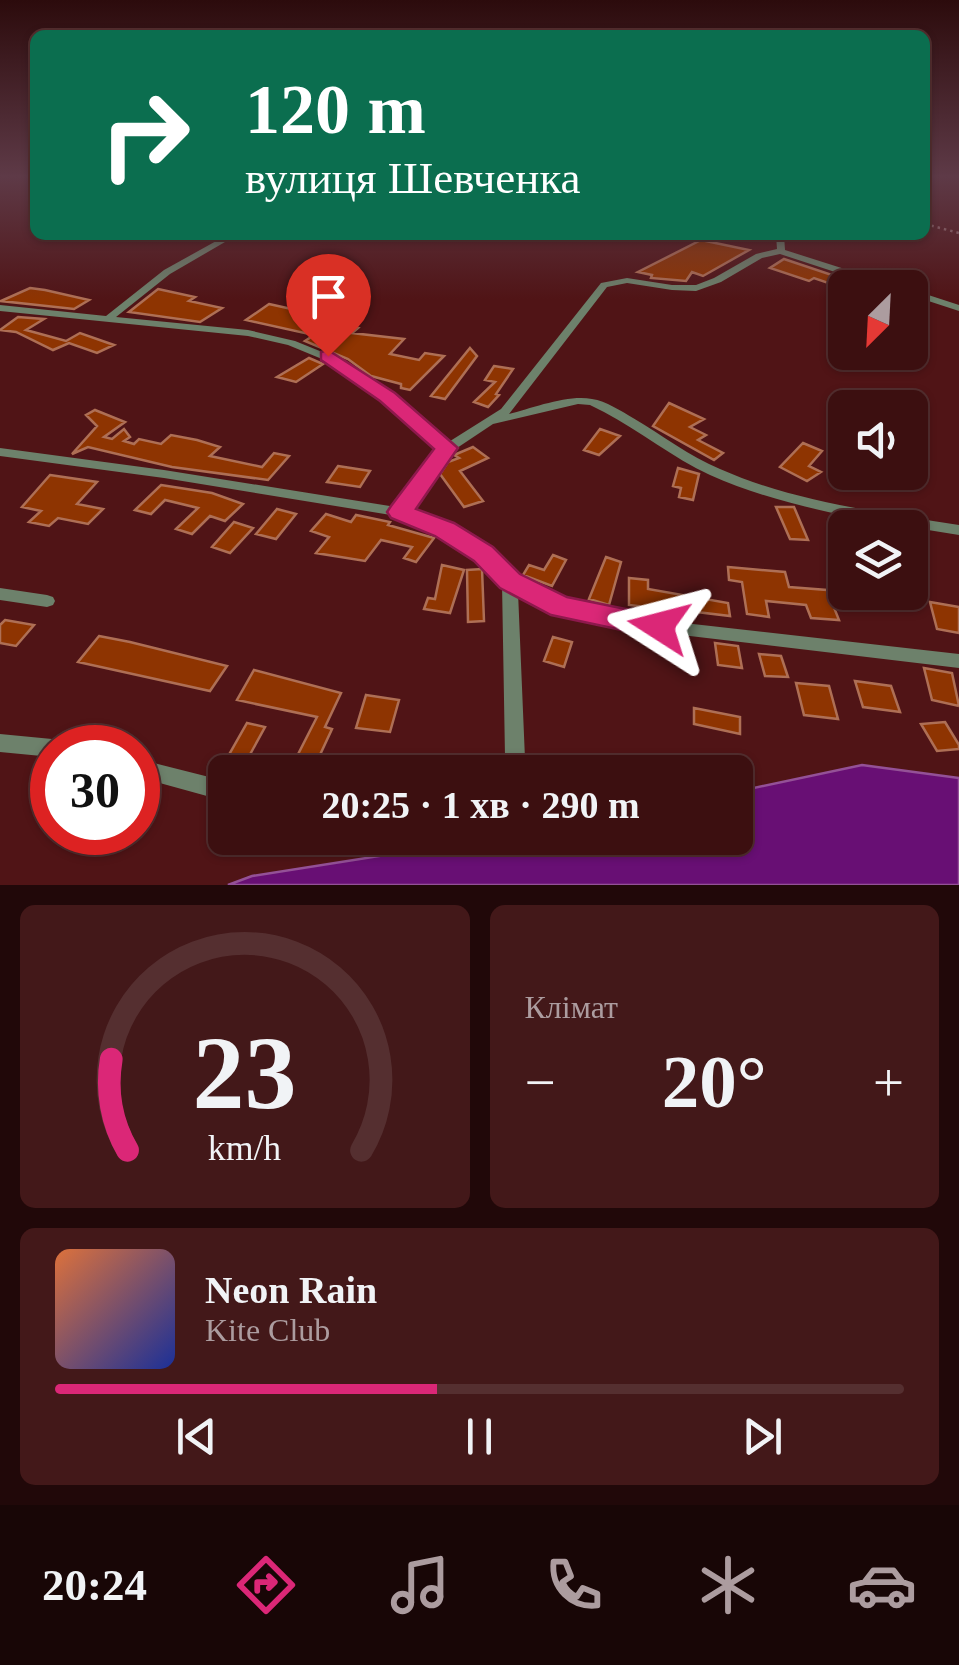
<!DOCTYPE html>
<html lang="uk">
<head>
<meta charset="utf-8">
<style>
	body { margin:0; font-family:"Times New Roman",serif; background:#431819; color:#f1f3f6; height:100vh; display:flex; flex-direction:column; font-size:38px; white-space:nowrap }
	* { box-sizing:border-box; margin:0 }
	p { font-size:32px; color:#ac9c9f }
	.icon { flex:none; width:55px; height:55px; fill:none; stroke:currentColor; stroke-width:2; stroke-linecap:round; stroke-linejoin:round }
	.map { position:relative; height:885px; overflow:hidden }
	.panel { display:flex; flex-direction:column; gap:20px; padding:20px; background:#210809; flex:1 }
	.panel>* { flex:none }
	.hud { position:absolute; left:30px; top:30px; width:900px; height:210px; border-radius:15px; box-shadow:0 2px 8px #0004,0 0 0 2px #552f30; background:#0b6e4f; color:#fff; overflow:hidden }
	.needle { width:65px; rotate:204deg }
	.buttons { position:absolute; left:828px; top:270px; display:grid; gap:20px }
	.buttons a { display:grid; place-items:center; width:100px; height:100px; border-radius:15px; background:#3c0f10; box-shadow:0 2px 8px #0004,0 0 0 2px #552f30; font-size:50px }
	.speed { position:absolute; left:30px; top:725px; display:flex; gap:20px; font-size:50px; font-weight:700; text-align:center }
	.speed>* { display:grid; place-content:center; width:130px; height:130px; border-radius:50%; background:#3c0f10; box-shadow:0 2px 8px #0004,0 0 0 2px #552f30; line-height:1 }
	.speed .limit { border:15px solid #d22; background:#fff; color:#111 }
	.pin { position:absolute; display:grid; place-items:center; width:85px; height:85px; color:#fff; margin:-102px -42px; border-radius:50% 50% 50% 0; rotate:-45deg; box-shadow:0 0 10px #0007 }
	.pin .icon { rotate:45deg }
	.me { position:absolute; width:110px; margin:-55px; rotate:279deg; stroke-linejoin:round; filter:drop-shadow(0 0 8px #0008) }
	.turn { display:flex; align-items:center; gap:35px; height:210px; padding:0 50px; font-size:45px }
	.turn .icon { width:130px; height:130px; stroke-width:2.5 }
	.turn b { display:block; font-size:70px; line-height:85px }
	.big { font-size:75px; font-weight:600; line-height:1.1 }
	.panel .card { flex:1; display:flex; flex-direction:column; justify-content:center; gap:15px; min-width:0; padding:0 35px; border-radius:15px; background:#431819 }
	.panel .dial { align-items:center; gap:0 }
	.dial svg { height:260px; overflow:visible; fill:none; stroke:#552f30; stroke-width:7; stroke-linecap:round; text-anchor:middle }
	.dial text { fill:#f1f3f6; stroke:none }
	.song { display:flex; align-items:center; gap:30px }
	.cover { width:120px; height:120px; border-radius:15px; background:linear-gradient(135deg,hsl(20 70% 55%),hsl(230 70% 35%)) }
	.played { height:10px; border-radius:5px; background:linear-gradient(90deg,#db2777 45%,#552f30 45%) }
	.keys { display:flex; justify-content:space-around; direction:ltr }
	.heat { display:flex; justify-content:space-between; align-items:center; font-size:55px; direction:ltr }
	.panel .tiles { flex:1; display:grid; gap:20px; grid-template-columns:1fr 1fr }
	.card:last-child { grid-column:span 2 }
	.trip { position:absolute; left:208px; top:755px; width:545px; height:100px; border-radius:15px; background:#3c0f10; box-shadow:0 2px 8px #0004,0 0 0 2px #552f30; font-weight:600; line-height:100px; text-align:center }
	.menu { display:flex; height:160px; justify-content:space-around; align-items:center; background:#180606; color:#ac9c9f }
	.menu .icon { width:70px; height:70px }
	.menu .current { color:#db2777 }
	.menu b { font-size:45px; color:#f1f3f6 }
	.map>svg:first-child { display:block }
	.water { fill:#680f74; stroke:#945197; stroke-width:2.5 }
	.building { fill:#8e3401; stroke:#ae6f55; stroke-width:2.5 }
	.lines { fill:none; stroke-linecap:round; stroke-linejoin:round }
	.path { stroke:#a37c7d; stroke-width:2.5; stroke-dasharray:2.5 4; stroke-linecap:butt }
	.minor { fill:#6d816b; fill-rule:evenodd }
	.route { fill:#db2777; stroke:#8e194d; stroke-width:2.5 }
</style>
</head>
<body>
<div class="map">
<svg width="959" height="885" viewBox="0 0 959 885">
	<rect width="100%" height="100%" fill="#501416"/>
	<path class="water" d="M862,765L959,778V885H228L252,876L493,838H735V792Z"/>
	<path class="building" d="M701,240L749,250L703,276L692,272L686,281L651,278L652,275L638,272Z
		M784,259L841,278L831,284L814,278L809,281L770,268Z
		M30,288L45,290L89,300L74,309L1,301Z
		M158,289L195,297L189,301L222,308L200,322L129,312Z
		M269,304L337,319L331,323L358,328L352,333L404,339L390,354L419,360L425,353L444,356L410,390L401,388V384L371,376L348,359L305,341L314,335L246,320Z
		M18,317L44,319L26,330L66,341L80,333L114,345L97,353L69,343L53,350L16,332L0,330Z
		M470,348L477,356L445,399L431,396Z
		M309,358L323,364L296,382L277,377Z
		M494,366L513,369L496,394L499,395L488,407L474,402L495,382L485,380Z
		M669,403L704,419L690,427L706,435L698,440L723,453L714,460L653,426Z
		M95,410L125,422L104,437L112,439L124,429L130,437L124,441L134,444L139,439L161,444L171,435L197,440L220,447L210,456L262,467L274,453L289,456L268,480L172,467L88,447L72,454L97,426L86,415Z
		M600,429L620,436L599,455L584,450Z
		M803,443L822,451L809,466L821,472L807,481L780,467Z
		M473,447L488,458L460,471L483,501L464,507L440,474L448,462L459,458L454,455Z
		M338,466L370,471L360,487L327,482Z
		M678,468L699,474L693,500L679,497L681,488L673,486Z
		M50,475L97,482L77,504L103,509L88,524L58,518L49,526L29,522L41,511L22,507Z
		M161,485L212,493L243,504L225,521L210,516L192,534L176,529L198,508L165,500L151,514L135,510Z
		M776,507H794L808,540L790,539Z
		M277,509L296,514L276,539L256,534Z
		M326,514L351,522L356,515L390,522L388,525L434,538L416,562L404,558L412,547L381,540L365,561L316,553L329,537L311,531Z
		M234,522L253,528L230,553L212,547Z
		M553,555L566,560L552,586L523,575L529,565L544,570Z
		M606,557L621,562L609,605L589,599Z
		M442,565L464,570L450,613L424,609L428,598L435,599Z
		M728,567L785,572L789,587L827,590L839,620L811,618L806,605L766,601L769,617L747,614L742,582L729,580Z
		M482,569L484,621L468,622L467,570Z
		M629,578L648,580V589L728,603L730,616L688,611V616L665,613V609L629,605Z
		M930,602L959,607V633L937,629Z
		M5,620L34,625L16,646L0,643V625Z
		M99,636L130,642L227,666L210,691L78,662Z
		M553,637L572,642L564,667L544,661Z
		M715,643L738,646L742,668L718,665Z
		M759,654L781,656L788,677L765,676Z
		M924,668L952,673L959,706L932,700Z
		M254,670L341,693L325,727L332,729L312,772H289L317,717L237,700Z
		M855,681L891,686L900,712L863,707Z
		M796,683L829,686L838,719L804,715Z
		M366,695L399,700L390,732L356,728Z
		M694,708L740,717V734L694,724Z
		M945,722L959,745V749L937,751L921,724Z
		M247,723L265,727L241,771L222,767Z"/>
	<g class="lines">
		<path class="path" d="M925,224L959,233"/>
		<path class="minor" d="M227,235H237L170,274L116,317L248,330L295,341L347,362L447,443L501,409L601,283L627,278L672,285H696L714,278L756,254L777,249L776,235H784L785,250L898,286L899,288H884L780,254L762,258L721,282L696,291L672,290L627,283L607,287L509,414C532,408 569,394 592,399C606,401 621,411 633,418C662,435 689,456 720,469C795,502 878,512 959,525V535C875,521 789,510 710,475C673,458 640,431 604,412L590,405L578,404L493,424L451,452L409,510L449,527L489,550L516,577L565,602L622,616L959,654V668L622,628L555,611L518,592L525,759L518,772H497L505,757L502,583L479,558L439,533L397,516L164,478L0,456V448L164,470L396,507L440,450L339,366L288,345L248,336L0,311V305L106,316L164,270Z
			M910,289L959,305V311L910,295Z
			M0,588L47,595L53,597L55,601L53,605L47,607L0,600Z
			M0,734L52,739L59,742L61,748H52V757L0,752Z
			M138,759L225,781V801L138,777Z"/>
	</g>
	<linearGradient id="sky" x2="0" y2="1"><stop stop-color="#2c0b0c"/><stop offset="0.59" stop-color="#5e3a47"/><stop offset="1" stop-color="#5e3a47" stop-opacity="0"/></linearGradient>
	<rect width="959" height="299" fill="url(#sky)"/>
	<path class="route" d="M328,350L395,393L458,448L416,509L454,523L493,547L520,574L567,597L670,618L674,626L670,634L659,638L551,615L500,588L474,561L435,536L391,518L387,512L391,506L434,449L380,401L321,360V352Z"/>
</svg>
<div class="buttons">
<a><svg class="needle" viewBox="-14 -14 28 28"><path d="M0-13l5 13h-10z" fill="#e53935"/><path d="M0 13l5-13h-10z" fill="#ac9c9f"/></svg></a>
<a><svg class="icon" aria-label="sound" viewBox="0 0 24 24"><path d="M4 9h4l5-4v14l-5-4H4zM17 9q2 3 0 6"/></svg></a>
<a><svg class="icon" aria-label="layers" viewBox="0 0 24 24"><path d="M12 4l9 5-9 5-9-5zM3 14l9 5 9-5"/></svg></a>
</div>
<div class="speed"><div class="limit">30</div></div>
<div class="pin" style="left:328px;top:356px;background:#d93025"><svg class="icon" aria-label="arrive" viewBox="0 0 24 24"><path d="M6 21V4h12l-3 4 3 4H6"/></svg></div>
<svg class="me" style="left:659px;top:626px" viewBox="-20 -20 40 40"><path d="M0-17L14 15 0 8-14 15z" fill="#db2777" stroke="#fff" stroke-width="4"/></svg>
<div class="trip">20:25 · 1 хв · 290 m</div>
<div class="hud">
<div class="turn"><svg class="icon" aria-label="right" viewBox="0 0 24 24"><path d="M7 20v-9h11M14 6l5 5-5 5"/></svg><div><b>120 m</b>вулиця Шевченка</div></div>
</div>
</div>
<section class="panel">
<div class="tiles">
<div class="card dial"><svg viewBox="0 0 100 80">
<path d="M14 69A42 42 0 1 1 86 69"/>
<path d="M14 69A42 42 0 0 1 9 41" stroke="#db2777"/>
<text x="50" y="56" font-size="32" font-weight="700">23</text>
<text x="50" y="72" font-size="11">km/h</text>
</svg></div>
<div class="card"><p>Клімат</p>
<div class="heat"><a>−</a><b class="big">20°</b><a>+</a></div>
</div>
<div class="card">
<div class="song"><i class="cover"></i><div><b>Neon Rain</b><p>Kite Club</p></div></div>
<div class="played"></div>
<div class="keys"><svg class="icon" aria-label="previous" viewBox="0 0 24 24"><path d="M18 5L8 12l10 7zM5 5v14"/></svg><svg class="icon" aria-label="pause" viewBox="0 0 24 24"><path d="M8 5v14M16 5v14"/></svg><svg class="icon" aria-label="next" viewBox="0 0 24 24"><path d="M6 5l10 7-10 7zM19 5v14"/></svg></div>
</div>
</div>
</section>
<nav class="menu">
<b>20:24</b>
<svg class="icon current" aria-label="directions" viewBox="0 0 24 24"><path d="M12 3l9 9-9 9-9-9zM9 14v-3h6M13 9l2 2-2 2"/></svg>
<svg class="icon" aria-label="music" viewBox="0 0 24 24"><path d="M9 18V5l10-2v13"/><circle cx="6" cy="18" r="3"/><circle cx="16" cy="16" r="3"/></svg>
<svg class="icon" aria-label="phone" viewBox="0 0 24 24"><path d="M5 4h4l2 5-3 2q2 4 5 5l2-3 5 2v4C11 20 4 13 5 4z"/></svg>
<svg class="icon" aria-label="climate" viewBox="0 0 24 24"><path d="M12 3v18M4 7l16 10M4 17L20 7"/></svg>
<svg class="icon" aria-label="car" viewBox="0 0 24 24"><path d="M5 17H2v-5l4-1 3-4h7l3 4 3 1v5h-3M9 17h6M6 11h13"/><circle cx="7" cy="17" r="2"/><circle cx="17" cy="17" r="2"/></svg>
</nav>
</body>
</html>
